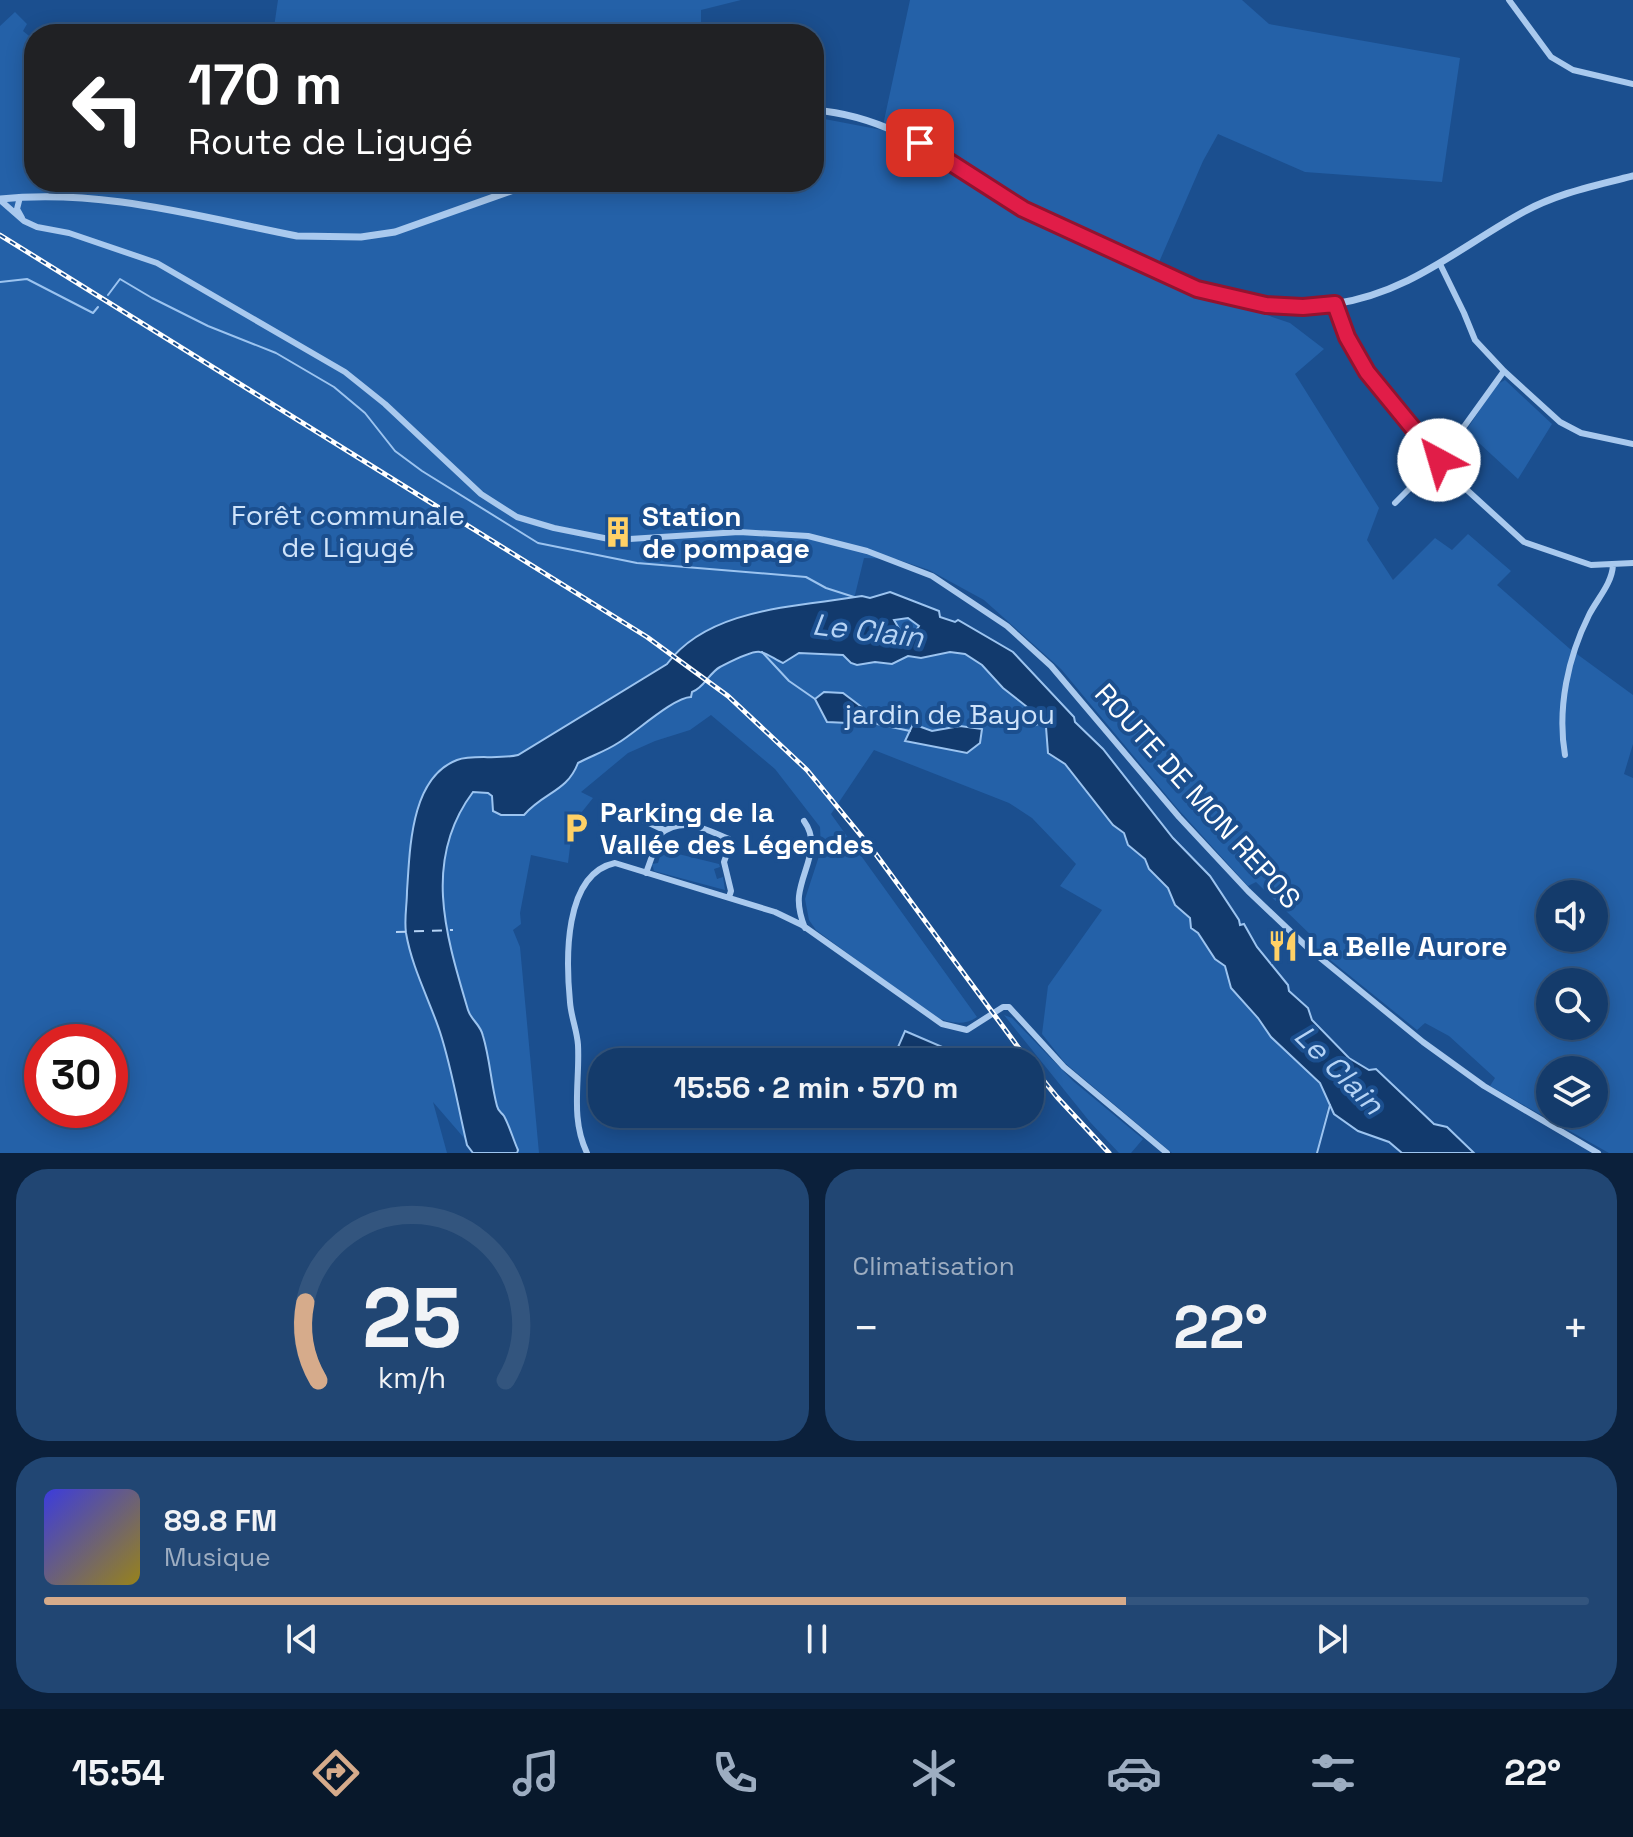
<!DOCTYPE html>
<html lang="fr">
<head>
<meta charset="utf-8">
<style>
	body { margin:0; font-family:"Space Grotesk",sans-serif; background:#214673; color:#f1f3f6; height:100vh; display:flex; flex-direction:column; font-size:30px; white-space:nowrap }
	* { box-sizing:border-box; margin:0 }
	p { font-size:26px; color:#9dadc1 }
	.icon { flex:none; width:44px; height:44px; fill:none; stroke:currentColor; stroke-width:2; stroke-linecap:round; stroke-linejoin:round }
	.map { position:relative; height:1153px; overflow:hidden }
	.details { display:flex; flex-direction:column; gap:16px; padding:16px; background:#0b203b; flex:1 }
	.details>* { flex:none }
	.banner { position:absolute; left:24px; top:24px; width:800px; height:168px; border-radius:32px; box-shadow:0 4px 20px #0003,0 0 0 2px #33557e; background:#202124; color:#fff; overflow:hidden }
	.fabs { position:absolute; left:1536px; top:880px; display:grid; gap:16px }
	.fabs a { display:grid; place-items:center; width:72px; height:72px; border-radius:50%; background:#143b6b; box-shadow:0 4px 20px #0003,0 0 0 2px #33557e; font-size:40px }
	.speed { position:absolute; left:24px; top:1024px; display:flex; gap:16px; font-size:40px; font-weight:700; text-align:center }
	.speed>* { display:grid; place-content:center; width:104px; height:104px; border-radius:50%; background:#143b6b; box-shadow:0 4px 20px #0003,0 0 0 2px #33557e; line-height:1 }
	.speed .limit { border:12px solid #d22; background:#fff; color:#111 }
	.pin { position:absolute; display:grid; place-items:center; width:68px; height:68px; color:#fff; margin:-34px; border-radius:16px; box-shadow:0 4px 12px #0006 }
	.me { position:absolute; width:88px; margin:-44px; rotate:321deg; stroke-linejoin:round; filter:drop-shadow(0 0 6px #0008) }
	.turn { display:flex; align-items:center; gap:28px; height:168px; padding:0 32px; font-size:36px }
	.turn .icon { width:104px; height:104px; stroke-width:2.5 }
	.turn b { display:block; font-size:56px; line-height:68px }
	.big { font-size:60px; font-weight:700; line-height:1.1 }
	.details .tile { flex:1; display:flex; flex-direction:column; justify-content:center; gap:12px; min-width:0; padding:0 28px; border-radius:32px; background:#214673 }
	.details .dial { align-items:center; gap:0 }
	.dial svg { height:208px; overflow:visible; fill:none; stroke:#33557e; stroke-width:7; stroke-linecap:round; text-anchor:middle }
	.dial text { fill:#f1f3f6; stroke:none }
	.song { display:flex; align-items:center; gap:24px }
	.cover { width:96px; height:96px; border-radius:12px; background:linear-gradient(135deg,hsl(240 70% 55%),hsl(50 70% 35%)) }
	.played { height:8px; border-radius:4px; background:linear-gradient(90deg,#d6ab8b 70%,#33557e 70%) }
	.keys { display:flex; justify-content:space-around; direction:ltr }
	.heat { display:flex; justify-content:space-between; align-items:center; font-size:44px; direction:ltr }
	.details .tiles { flex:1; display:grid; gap:16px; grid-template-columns:1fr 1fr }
	.tile:last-child { grid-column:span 2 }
	.trip { position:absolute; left:588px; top:1048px; width:456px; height:80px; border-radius:32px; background:#143b6b; box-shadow:0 4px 20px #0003,0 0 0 2px #33557e; font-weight:700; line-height:80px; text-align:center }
	.tab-bar { display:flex; height:128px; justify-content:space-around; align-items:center; background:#08182b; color:#9dadc1 }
	.tab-bar .icon { width:56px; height:56px }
	.tab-bar .active { color:#d6ab8b }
	.tab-bar b { font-size:36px; color:#f1f3f6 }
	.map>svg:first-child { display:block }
	.green { fill:#2461a8; fill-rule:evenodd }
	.water { fill:#123a6d; stroke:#9cc4f0; stroke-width:2; fill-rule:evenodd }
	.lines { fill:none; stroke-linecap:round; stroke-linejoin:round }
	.stream { stroke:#9cc4f0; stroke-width:2 }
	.ferry { stroke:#b5d3f5; stroke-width:2; stroke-dasharray:10 8; stroke-linecap:butt }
	.minor { stroke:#a9c9ee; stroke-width:6 }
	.tertiary { stroke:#a9c9ee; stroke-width:7 }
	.rail-casing { stroke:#fff; stroke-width:5 }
	.rail { stroke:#1b4f8f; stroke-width:2; stroke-dasharray:6; stroke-linecap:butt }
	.route-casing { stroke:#92132f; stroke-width:20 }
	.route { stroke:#e11d48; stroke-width:14 }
	.labels { text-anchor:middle; stroke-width:8; stroke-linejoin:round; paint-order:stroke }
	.park-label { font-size:28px; fill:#cfe3fa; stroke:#1b4f8f }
	.poi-label { font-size:28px; font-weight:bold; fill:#fff; stroke:#1b4f8f; text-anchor:start }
	.street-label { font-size:28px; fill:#fff; stroke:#1b4f8f }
	.water-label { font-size:30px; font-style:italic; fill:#b5d3f5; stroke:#1b4f8f }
</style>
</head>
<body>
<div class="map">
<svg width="1633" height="1153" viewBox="0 0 1633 1153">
	<rect width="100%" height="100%" fill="#1b4f8f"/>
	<path class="green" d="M278,0H741L701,10V34H273Z
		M910,0H1242L1269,24L1460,58L1442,182L1305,172L1218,134L1203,161L1153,276L1290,323L1324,349L1295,374L1379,508L1367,540L1393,580L1435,538L1452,550L1468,534L1511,571L1497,585L1570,649L1633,695V744L1624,774L1633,778V1153H1609L1490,1086L1495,1078L1449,1036L1425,1023L1417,1030L1313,946L1316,940L1256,882L1248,886L1177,808L1061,669L984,600L929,570L896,559L864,558L852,607L916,614L1007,675L1335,1080L1316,1153H1172L1065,1063L1042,1034L1048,986L1102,910L1060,886L1076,864L1032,818L1009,803L874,750L831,814L977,1017C963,1027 949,1022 934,1017L816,930L809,920L805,899L821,850L820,827L775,769L711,715L690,730L655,741L628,753L581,792L593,798L573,823L568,863L531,855L520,913L521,924L513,930L520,947L539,1153H477L433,1102L447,1153H0V26L15,12L27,24L23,31L34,40V182H814V117L882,130ZM1550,894H1594V938H1550ZM1550,982H1594V1026H1550ZM42,1042H110V1110H42ZM1550,1070H1594V1114H1550Z
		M1505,380L1552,424L1518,479L1466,431L1496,385Z
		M658,849L719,864L720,867L714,869L717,879L723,877L725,890L654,871L652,864L658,863L661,853Z
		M1004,1015L1012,1018L1073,1081L1143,1139L1131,1153H1119L1090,1122Z"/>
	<path class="water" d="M890,592L939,611L940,617L955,622L958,620L1013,652L1074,717L1075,722L1103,749L1173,838L1210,876L1239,920L1240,925L1244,924L1257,947L1288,985L1289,991L1308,1008L1312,1020L1349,1058L1369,1070L1376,1069L1434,1124L1447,1127L1474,1153H1402L1389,1142L1358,1131L1334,1114L1320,1083L1271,1037L1258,1018L1231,988L1225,966L1215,959L1198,933L1191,928L1190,918L1175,905L1168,888L1149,869L1145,859L1128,845L1124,833L1113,825L1065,764L1048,753L1046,727L1041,723L1036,725L1031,710L1003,688L982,665L965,654L950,652L921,658L908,656L892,664L875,662L857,665L851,663L843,655L799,653L783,663C775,660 768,653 760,652C752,650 728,663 720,667C709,673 704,688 692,692L691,697C674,697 635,733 618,743C606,751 591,756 578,763C567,792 544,792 524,815H501L493,811L492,796L488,793L473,792C422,860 446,936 468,1010C471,1020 481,1025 483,1036C490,1059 491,1084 497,1106C498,1111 501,1112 504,1116C510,1127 513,1139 518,1150L517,1153H473L467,1145C458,1107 452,1069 440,1032C429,999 412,968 406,933C404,919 407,905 407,891C410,850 410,778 457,760C473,754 498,760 518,755L667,664C709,607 798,607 862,596L870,598ZM908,618L919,626L915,632H901L894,620Z
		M824,692L843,693L863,708L848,723L827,722L815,699Z
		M913,724L932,731L960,726L982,729L980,743L967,753L905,741Z
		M905,1031L947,1049L941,1062L892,1061Z"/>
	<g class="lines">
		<path class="stream" d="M0,282L27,279L93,313L98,307
			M108,295L120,279L152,298L208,326L276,353L334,387L365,413L395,451L422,471L538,543L637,563L806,577L826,588L854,597
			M762,652L789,681L815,699
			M857,714L877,724L910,731
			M1317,1153L1330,1105"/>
		<path class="ferry" d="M396,932L453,930"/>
		<path class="minor" d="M1509,0L1551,57L1573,70L1633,84
			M20,197L17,209L22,218
			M0,200L24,221L37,227L69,233L157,263L345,372L385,404L481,494L517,517L554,528L614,540L739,532L808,536L867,551L932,576L1007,626L1051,666L1179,817L1248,891L1308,948L1423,1042L1484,1086L1598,1153
			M1440,264L1464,313L1475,340L1504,371L1560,422L1581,433L1633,444
			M1335,304L1347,337L1367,372L1455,479L1524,542L1591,565L1633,563
			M1395,503L1445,453L1504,371
			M1565,755C1557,708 1568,657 1589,615C1597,599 1612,584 1613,565
			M613,806L664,830
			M804,821C822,846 802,869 799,896C798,906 801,918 805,928
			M646,873L660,834C684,816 705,829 729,839L731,842L724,862L731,891L729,897
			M587,1153C570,1118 580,1082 578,1045C577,1030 571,1017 570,1002C566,961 563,874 615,863L775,912L802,925L942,1024L967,1030L1003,1007H1009L1064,1067L1167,1153"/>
		<path class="tertiary" d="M814,110C900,117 949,166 1020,207C1046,222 1075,233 1103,246C1177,280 1250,317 1334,304C1408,293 1456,250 1518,215C1554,194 1593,186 1633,176
			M0,199C100,188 200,217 297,236L361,237L395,232L536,182"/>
		<defs>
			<path id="rail" d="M0,235L647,637L728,696L807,770L872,849L1029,1062
				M1030,1064L1057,1097L1109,1153"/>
		</defs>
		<use href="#rail" class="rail-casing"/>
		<use href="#rail" class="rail"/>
	</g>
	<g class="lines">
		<defs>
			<path id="route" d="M920,143L1023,209L1197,289L1266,305L1303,307L1335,304L1347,337L1367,372L1439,460"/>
		</defs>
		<use href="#route" class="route-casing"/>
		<use href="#route" class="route"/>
	</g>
	<defs>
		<symbol id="building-bare" viewBox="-9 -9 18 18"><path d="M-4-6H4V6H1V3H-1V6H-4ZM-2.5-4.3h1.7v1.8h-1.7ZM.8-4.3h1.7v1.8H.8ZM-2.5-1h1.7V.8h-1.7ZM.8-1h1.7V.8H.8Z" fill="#ffd166" stroke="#1b4f8f" stroke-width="2.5" paint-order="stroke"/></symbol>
		<symbol id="parking-bare" viewBox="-9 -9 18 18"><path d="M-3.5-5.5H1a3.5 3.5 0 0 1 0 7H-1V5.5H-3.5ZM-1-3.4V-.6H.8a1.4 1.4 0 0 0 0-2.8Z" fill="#ffd166" stroke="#1b4f8f" stroke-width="2.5" paint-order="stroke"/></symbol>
		<symbol id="restaurant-bare" viewBox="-9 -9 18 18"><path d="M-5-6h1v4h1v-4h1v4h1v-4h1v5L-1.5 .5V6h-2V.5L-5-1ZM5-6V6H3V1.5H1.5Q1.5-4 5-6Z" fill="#ffd166" stroke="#1b4f8f" stroke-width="2.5" paint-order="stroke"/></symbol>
	</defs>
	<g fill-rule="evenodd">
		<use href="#building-bare" x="596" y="510" width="44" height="44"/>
		<use href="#parking-bare" x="554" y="806" width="44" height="44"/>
		<use href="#restaurant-bare" x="1261" y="924" width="44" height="44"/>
	</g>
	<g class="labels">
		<g class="park-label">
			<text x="348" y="525">Forêt communale<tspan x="348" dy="32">de Ligugé</tspan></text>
			<text x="950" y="724">jardin de Bayou</text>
		</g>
		<g class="poi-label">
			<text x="642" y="526">Station<tspan x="642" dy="32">de pompage</tspan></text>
			<text x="600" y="822">Parking de la<tspan x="600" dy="32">Vallée des Légendes</tspan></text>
			<text x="1307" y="956">La Belle Aurore</text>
		</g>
		<g class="street-label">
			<text transform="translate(1198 796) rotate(48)" y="10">ROUTE DE MON REPOS</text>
		</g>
		<g class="water-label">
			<text transform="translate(868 631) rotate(7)" y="10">Le Clain</text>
			<text transform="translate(1339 1070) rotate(45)" y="10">Le Clain</text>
		</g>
	</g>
</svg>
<div class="fabs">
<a><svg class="icon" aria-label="sound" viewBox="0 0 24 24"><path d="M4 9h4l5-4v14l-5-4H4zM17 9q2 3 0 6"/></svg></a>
<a><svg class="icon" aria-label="search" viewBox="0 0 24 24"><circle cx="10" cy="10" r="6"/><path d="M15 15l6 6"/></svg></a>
<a><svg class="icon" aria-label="layers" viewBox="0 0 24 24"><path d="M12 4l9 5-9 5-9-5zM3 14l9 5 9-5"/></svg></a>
</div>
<div class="speed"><div class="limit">30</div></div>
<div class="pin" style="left:920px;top:143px;background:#d93025"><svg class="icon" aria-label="arrive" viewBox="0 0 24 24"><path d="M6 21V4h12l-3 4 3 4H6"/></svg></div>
<svg class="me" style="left:1439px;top:460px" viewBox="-20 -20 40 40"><circle r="19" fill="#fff"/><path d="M0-13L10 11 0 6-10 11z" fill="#e11d48"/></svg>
<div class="trip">15:56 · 2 min · 570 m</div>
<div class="banner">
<div class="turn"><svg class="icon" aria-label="left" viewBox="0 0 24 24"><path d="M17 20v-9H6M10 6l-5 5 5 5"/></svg><div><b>170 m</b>Route de Ligugé</div></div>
</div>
</div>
<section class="details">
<div class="tiles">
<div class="tile dial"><svg viewBox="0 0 100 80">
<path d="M14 69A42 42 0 1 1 86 69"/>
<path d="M14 69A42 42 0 0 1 9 39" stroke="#d6ab8b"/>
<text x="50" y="56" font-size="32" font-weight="700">25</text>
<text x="50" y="72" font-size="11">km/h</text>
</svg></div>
<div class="tile"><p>Climatisation</p>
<div class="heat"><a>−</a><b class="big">22°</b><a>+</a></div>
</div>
<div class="tile">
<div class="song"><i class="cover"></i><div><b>89.8 FM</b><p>Musique</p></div></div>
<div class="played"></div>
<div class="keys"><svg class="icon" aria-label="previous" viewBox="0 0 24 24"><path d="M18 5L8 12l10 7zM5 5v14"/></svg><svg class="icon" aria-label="pause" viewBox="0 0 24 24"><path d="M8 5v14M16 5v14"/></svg><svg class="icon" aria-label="next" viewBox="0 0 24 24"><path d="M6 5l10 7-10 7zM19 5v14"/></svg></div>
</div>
</div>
</section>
<nav class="tab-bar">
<b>15:54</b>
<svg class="icon active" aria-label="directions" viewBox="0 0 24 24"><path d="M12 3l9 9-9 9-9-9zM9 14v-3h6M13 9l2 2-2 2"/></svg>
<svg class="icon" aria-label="music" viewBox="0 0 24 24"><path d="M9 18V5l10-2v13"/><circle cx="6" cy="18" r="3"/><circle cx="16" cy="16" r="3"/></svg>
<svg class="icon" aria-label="phone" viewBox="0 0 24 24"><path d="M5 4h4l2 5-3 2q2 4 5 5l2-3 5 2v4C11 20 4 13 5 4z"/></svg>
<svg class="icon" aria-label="climate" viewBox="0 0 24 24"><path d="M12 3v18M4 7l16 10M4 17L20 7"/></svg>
<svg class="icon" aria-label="car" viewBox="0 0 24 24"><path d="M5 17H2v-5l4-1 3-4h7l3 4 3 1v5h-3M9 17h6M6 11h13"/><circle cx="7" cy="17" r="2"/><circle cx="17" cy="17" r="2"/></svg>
<svg class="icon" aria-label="filters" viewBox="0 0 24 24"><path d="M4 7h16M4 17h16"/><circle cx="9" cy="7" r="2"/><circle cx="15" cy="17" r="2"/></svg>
<b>22°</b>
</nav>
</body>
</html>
